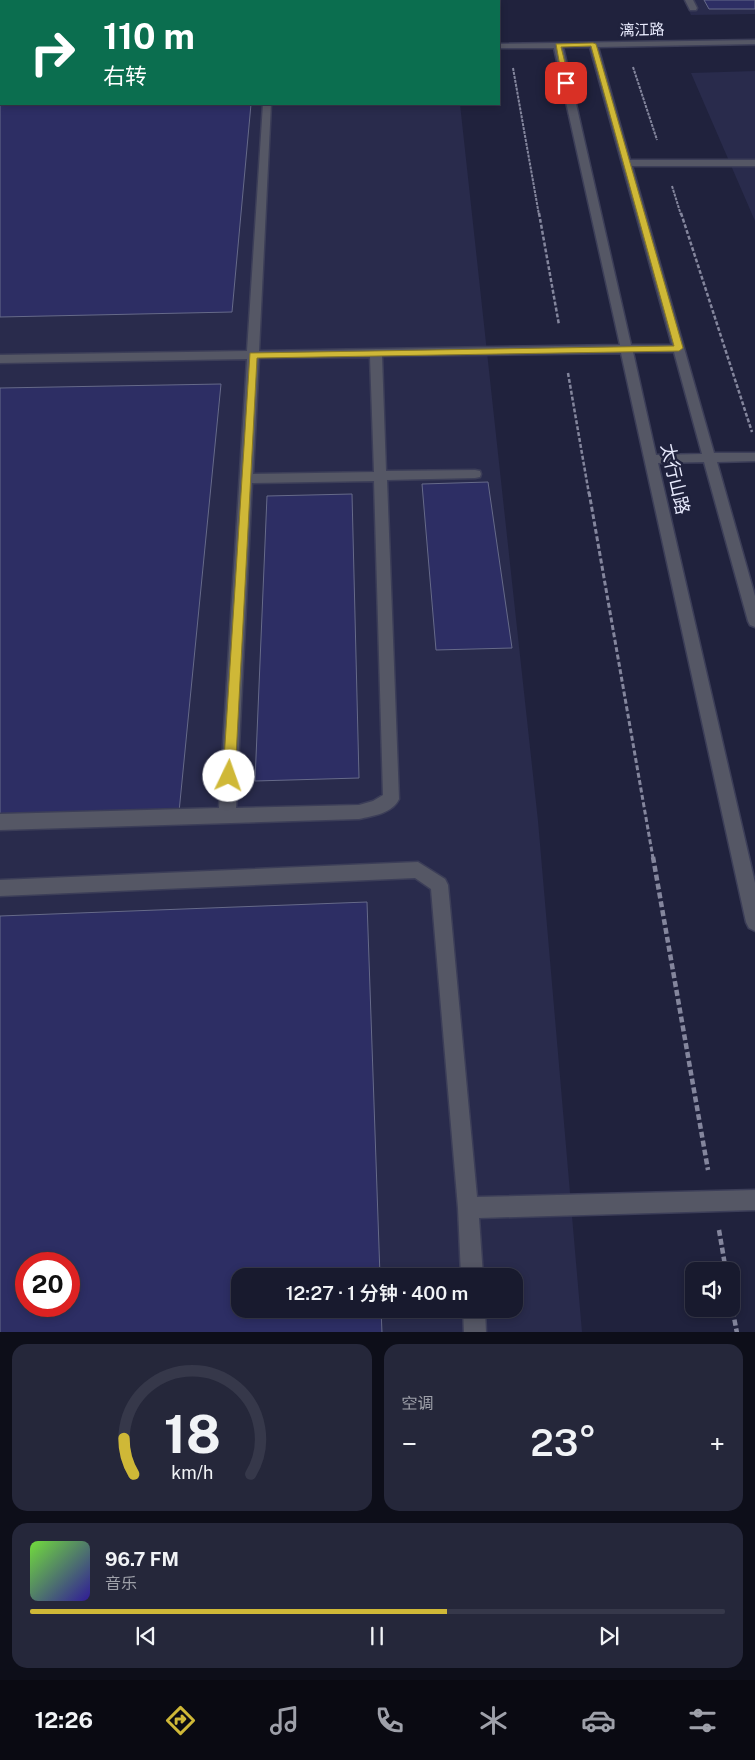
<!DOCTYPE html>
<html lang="zh">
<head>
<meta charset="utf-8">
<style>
	body { margin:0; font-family:"Public Sans","Noto Sans SC",sans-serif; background:#25273a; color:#f1f3f6; height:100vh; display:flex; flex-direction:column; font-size:19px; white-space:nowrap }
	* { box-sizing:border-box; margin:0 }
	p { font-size:16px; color:#9fa1aa }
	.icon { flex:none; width:28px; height:28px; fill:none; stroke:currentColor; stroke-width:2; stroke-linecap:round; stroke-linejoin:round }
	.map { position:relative; height:1332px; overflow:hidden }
	.panel { display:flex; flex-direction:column; gap:12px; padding:12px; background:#0d0e19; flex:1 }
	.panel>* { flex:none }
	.guide { position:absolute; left:0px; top:0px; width:500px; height:105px; box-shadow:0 2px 8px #0003,0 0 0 1px #36384a; background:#0b6e4f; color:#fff; overflow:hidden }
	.tools { position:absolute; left:685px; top:1262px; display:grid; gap:10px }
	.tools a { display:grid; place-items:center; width:55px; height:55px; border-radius:10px; background:#181a2e; box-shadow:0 2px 8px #0003,0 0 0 1px #36384a; font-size:25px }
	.speed { position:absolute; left:15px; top:1252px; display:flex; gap:10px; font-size:25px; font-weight:700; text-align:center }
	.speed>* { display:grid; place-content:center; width:65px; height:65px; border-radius:50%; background:#181a2e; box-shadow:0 2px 8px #0003,0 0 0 1px #36384a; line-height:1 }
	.speed .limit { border:8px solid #d22; background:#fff; color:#111 }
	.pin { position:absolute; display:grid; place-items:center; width:42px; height:42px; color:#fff; margin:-21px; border-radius:10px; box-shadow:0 2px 8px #0006 }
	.me { position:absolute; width:55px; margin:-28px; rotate:3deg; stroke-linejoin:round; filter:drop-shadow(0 0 4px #0008) }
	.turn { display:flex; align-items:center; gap:18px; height:105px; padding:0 20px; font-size:22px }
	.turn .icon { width:65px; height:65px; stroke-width:2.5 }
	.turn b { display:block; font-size:35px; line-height:42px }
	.big { font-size:38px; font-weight:600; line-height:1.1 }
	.panel .card { flex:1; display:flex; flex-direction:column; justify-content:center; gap:8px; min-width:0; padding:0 18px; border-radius:15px; background:#25273a }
	.panel .dial { align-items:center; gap:0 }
	.dial svg { height:130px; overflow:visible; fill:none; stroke:#36384a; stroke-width:7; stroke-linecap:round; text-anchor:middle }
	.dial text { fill:#f1f3f6; stroke:none }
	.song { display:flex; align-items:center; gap:15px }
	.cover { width:60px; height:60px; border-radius:8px; background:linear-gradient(135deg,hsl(100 70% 55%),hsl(250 70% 35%)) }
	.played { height:5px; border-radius:2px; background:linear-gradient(90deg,#cfb837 60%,#36384a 60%) }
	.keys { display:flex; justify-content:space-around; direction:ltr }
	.heat { display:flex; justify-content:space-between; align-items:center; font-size:28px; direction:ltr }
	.panel .tiles { flex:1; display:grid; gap:12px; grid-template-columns:1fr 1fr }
	.card:last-child { grid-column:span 2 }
	.trip { position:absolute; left:231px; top:1268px; width:292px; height:50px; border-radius:15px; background:#181a2e; box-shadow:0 2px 8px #0003,0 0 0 1px #36384a; font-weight:600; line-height:50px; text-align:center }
	.menu { display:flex; height:80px; justify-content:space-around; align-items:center; background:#0a0a12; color:#9fa1aa }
	.menu .icon { width:35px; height:35px }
	.menu .active { color:#cfb837 }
	.menu b { font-size:22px; color:#f1f3f6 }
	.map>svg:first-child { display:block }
	.built { fill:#292b4c; fill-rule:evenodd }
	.building { fill:#2d2e64; stroke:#666a89; fill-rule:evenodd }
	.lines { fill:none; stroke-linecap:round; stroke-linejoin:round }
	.minor-casing { stroke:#3c3e58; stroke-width:3 }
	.path-far3 { stroke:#84869d; stroke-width:2; stroke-dasharray:3 1; stroke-linecap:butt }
	.path-far2 { stroke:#84869d; stroke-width:2.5; stroke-dasharray:4 2; stroke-linecap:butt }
	.path-far1 { stroke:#84869d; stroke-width:3; stroke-dasharray:5 2.5; stroke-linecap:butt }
	.path { stroke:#84869d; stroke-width:4.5; stroke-dasharray:6 3; stroke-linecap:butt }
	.minor { fill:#555765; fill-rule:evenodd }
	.route { fill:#cfb837; stroke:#877824 }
	.labels { text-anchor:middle; stroke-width:5; stroke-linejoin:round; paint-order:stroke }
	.far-street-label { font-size:15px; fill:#e8eafd; stroke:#20223d }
	.street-label { font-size:18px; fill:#e8eafd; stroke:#20223d }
</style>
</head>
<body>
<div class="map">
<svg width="755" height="1333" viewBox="0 0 755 1333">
	<rect width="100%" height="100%" fill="#20223d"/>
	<path class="built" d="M0,0H455V1H1L0,25Z
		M684,0H755V14L691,15Z
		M755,71V221L691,73Z
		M0,83L1,104H460L538,821L582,1332H0ZM26,1264H69V1306H26ZM240,1276H515V1309H240Z"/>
	<path class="building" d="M704,0H755V9H709Z
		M0,96L1,104H251L232,312L0,317Z
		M221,384L179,812L0,816V388Z
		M488,482L512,648L436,650L422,484Z
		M352,494L359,778L255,781L267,496Z
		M367,902L380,1276H240V1309H381L382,1333H0V916ZM26,1264H69V1306H26Z"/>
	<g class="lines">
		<defs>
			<path id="minor" d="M175,0H183V1H175Z
				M685,0H693L697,8L696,10H690Z
				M755,40V44L598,47L630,160H755V166H632L714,453H755V461L717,462L755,596V627L750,625L748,621L704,462L658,463L755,883V931L749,928L746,922L621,353L382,356L386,471L475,470L480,471L481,474L480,477L475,478L387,480L399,799C393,813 373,816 359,819L0,830V814L219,808L247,359L0,363V355L247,351L263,104H271L259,351L620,345L554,48H499V44ZM563,47H590L672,345H631ZM633,352H674L702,454L656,455ZM370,357L374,472L253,474L259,358ZM374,481L383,795L373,801L359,805L236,808L252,483Z
				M0,50H1V54H0Z
				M418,862L445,879L448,885L477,1197L755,1190V1210L479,1218L483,1276H461L458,1208L431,889L415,878L0,896V880Z
				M463,1309H485L486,1333H464Z"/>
		</defs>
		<use href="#minor" class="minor-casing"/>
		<path class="path-far3" d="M633,67L657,140
			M513,68L539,215
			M672,186L681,215"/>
		<path class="path-far2" d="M539,213L559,325
			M681,213L752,432
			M568,373L589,494"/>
		<path class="path-far1" d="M589,492L653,858"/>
		<path class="path" d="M653,857L708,1170
			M719,1230L726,1271
			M731,1302L737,1333"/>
		<use href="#minor" class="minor"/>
	</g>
	<path class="route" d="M593,43L596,44L683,348L679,351L257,358L235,776L233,780L229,782L225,780L223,776L250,353L674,346L591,46L561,47L570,83L566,85L563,83L556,44Z"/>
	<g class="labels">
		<g class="far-street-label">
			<text transform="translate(642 30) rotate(-1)" y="5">漓江路</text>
		</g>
		<g class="street-label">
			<text transform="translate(675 479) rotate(77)" y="6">太行山路</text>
		</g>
	</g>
</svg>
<div class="tools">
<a><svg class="icon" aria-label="sound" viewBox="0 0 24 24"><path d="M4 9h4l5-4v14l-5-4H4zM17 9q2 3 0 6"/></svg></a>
</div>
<div class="speed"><div class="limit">20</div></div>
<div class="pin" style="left:566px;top:83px;background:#d93025"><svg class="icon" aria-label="arrive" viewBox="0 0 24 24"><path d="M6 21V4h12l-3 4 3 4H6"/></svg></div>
<svg class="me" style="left:229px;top:776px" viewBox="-20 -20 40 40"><circle r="19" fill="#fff"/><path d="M0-13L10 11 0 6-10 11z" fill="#cfb837"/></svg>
<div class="trip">12:27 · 1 分钟 · 400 m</div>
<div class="guide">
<div class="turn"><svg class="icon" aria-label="right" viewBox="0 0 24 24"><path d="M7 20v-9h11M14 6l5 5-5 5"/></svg><div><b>110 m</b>右转</div></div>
</div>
</div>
<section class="panel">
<div class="tiles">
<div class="card dial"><svg viewBox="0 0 100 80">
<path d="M14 69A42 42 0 1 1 86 69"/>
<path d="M14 69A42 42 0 0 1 8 47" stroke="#cfb837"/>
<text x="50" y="56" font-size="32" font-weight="700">18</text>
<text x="50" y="72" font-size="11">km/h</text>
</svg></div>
<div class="card"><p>空调</p>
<div class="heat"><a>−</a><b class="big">23°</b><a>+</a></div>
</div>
<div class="card">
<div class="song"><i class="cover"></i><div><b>96.7 FM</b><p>音乐</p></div></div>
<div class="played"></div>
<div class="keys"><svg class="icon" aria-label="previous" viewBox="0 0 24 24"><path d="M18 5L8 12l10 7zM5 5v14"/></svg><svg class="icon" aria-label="pause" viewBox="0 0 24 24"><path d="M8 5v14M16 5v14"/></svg><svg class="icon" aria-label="next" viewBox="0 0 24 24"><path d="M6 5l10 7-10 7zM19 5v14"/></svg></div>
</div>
</div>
</section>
<nav class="menu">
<b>12:26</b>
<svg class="icon active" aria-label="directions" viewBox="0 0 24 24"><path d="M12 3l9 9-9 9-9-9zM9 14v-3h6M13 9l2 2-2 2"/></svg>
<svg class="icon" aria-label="music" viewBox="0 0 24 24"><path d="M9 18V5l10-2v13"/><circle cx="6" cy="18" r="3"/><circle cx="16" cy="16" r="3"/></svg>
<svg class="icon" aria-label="phone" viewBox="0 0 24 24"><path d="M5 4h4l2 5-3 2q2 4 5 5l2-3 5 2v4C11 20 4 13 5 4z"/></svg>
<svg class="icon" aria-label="climate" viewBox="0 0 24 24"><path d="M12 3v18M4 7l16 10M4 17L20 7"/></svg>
<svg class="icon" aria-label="car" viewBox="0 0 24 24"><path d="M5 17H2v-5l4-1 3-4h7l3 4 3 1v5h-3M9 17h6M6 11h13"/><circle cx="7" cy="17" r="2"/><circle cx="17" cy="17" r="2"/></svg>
<svg class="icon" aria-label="filters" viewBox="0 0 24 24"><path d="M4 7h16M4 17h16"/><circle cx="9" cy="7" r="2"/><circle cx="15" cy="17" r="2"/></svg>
</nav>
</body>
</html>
